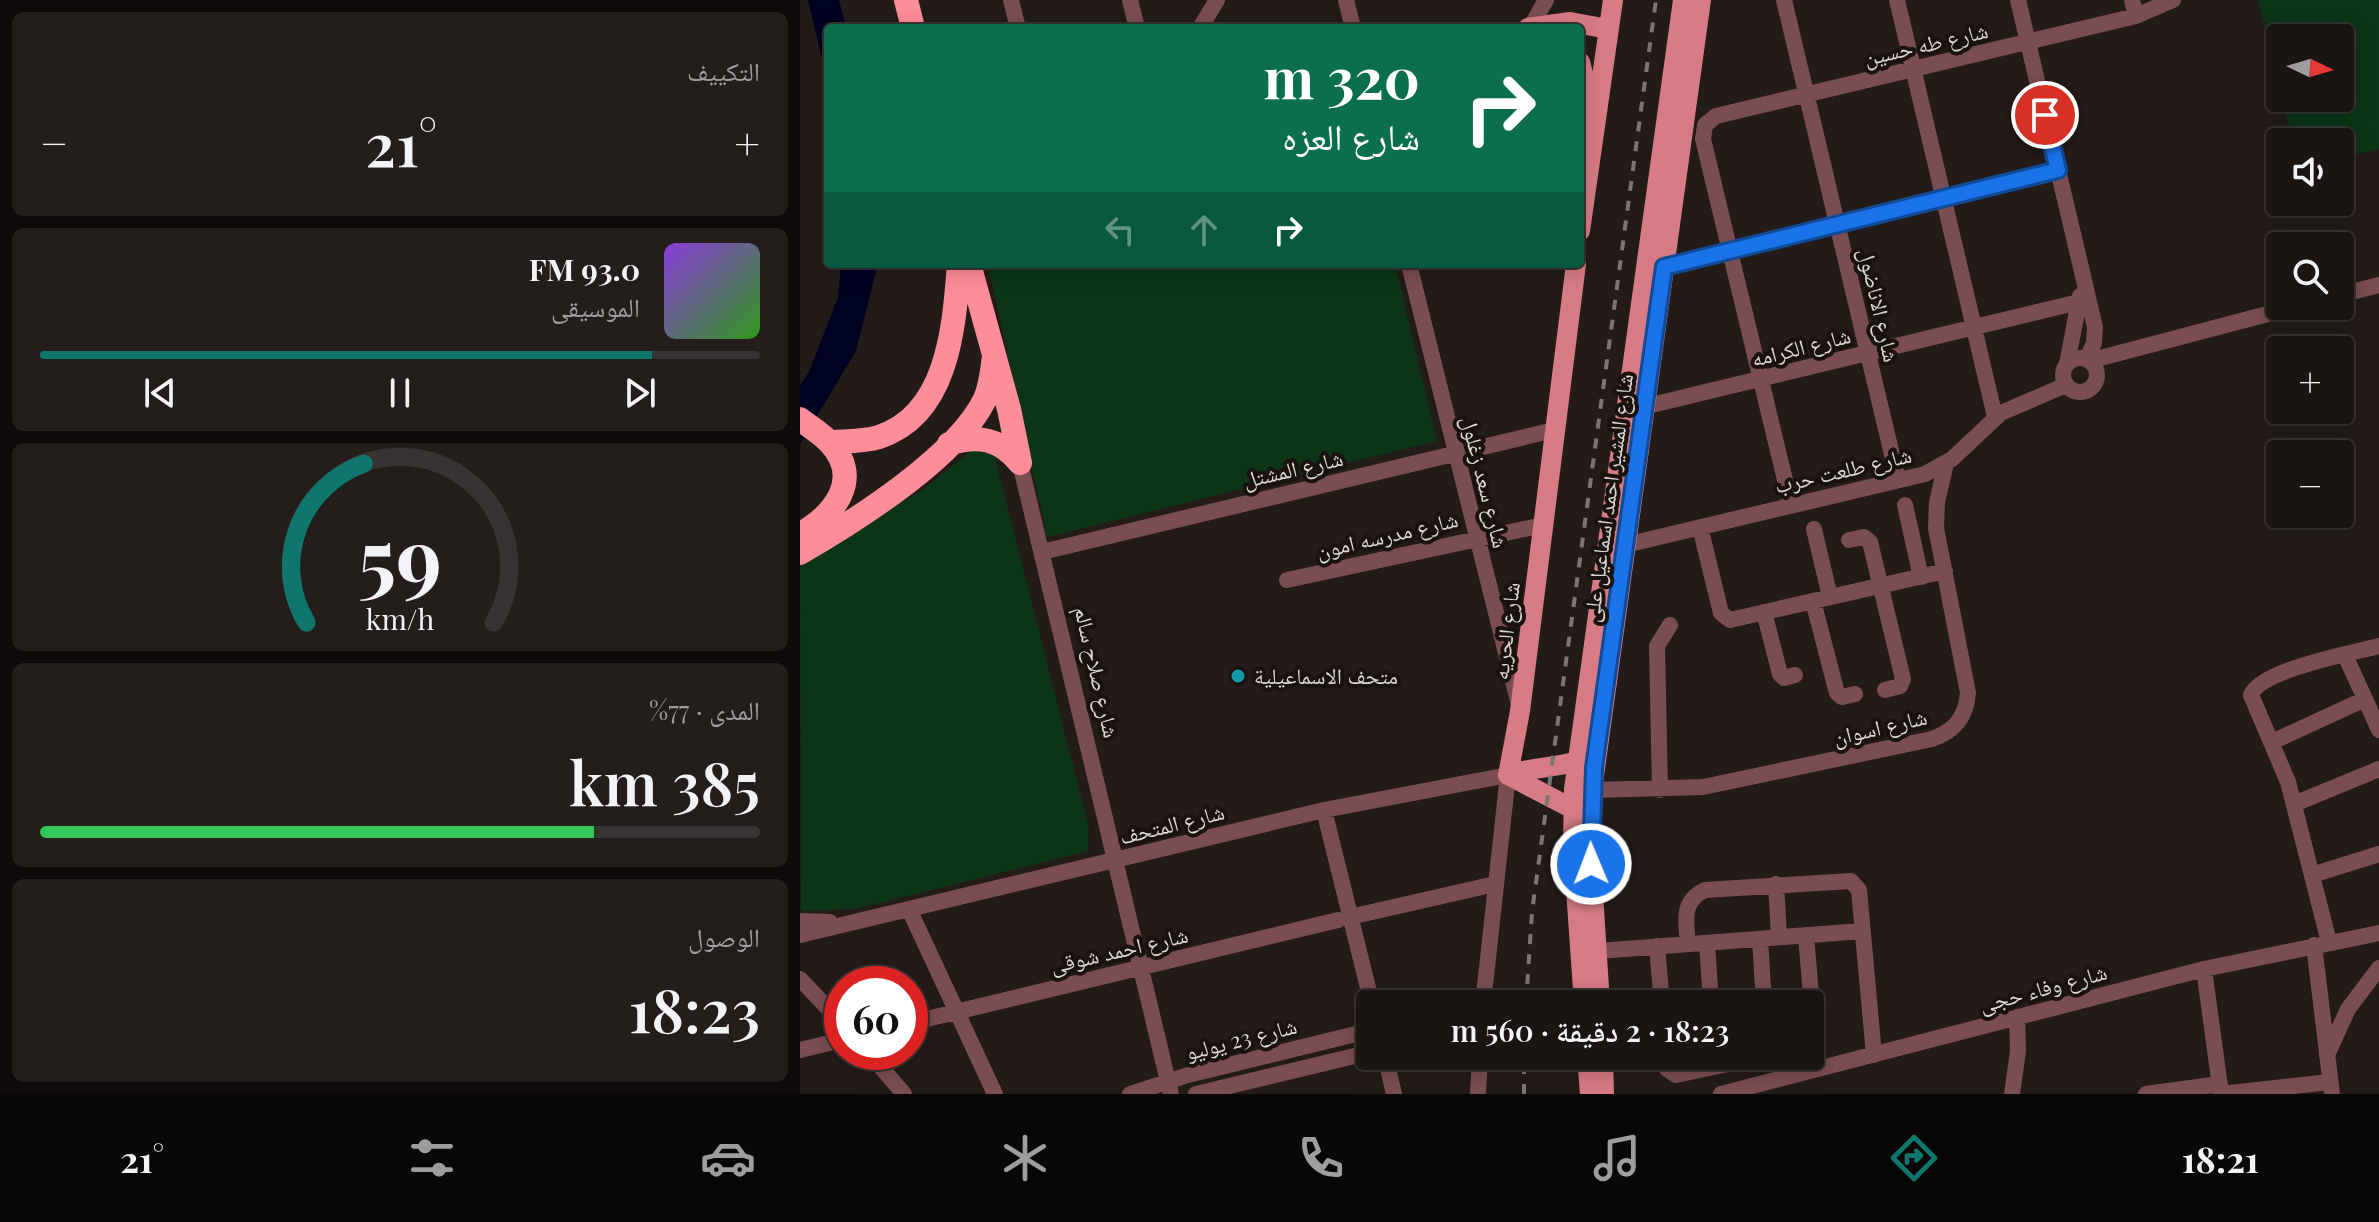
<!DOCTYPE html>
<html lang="ar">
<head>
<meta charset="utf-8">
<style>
	body { margin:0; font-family:"Playfair Display","Noto Naskh Arabic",serif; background:#231d1b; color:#f1f3f6; direction:rtl; height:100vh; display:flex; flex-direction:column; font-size:30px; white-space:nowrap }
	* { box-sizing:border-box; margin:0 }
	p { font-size:26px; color:#9f9e9f }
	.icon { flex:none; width:44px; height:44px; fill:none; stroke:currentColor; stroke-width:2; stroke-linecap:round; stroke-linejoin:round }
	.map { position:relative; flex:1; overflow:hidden; direction:ltr }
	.panel { display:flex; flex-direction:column; gap:12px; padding:12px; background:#0e0b0a; width:800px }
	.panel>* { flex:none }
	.hud { position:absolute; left:24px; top:24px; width:760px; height:244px; border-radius:8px; box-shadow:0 4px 20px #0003,0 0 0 2px #383332; direction:rtl; background:#0b6e4f; color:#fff; overflow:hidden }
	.needle { width:52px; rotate:95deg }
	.controls { position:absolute; left:1466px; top:24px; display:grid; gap:16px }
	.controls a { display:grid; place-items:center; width:88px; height:88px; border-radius:8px; background:#1a1412; box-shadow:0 4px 20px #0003,0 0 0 2px #383332; font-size:40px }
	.speed { position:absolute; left:24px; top:966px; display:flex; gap:16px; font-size:40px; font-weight:700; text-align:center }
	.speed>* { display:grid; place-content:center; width:104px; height:104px; border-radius:50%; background:#1a1412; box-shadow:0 4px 20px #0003,0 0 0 2px #383332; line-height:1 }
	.speed .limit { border:12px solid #d22; background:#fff; color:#111 }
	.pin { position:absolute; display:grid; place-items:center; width:68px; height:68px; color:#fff; margin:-34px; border:4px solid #fff; border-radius:50%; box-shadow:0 2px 8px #0007 }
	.me { position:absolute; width:88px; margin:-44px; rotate:359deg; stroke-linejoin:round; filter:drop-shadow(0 0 6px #0008) }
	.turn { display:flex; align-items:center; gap:28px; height:168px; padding:0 32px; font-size:36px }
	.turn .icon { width:104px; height:104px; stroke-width:2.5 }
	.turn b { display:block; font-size:56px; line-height:68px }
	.lanes { display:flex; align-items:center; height:76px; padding:0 32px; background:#0003; justify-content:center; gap:40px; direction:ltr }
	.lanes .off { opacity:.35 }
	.big { font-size:60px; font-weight:600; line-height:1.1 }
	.panel .tile { flex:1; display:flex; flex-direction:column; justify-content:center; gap:12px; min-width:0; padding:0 28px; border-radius:12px; background:#231d1b }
	.panel .dial { align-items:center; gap:0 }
	.dial svg { height:208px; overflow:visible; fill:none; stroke:#383332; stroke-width:7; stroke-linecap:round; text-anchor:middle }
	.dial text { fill:#f1f3f6; stroke:none }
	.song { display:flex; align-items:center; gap:24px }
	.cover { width:96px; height:96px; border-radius:12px; background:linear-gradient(135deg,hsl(270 70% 55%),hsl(110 70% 35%)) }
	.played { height:8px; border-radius:4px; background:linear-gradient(90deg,#0f766e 85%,#383332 85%) }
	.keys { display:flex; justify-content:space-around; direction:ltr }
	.heat { display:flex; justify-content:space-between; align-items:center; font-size:44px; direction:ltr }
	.charge { height:12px; border-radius:6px; background:linear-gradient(90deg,#34c759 77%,#383332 0) }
	.trip { position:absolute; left:556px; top:990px; width:468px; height:80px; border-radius:8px; background:#1a1412; box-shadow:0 4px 20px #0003,0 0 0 2px #383332; font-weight:600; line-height:80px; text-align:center; direction:rtl }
	.menu { display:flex; height:128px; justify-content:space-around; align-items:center; background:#0a0807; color:#9f9e9f }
	.menu .icon { width:56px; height:56px }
	.menu .on { color:#0f766e }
	.menu b { font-size:36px; color:#f1f3f6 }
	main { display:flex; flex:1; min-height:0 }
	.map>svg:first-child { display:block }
	.green { fill:#0b3516 }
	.water { fill:#000222 }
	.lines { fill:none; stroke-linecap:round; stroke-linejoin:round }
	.street { stroke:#7a4d51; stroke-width:16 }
	.primary { stroke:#d77b84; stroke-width:20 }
	.highway { stroke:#fd8d98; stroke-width:24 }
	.rail { stroke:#7c7573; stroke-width:4; stroke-dasharray:10 10; stroke-linecap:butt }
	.route-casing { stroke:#114b97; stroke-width:20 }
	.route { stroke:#1a73e8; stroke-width:14 }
	.culture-dot { fill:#0f9aa8; stroke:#1a120f; stroke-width:3 }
	.labels { text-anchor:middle; stroke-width:8; stroke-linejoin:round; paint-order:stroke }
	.street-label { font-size:22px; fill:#dcd6d4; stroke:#1a120f }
	.poi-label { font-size:22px; fill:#dcd6d4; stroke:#1a120f; text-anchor:start }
</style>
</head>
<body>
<main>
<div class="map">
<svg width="1579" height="1094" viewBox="0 0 1579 1094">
	<rect width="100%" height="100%" fill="#231b18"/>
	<path class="green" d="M1458,0H1579V149L1540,158V142H1493L1482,98H1540V38H1480V89Z
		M188,264H595L637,441L247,537Z
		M173,449L194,454L289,828L288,851L55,909L1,911L0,563L121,491Z"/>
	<path class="water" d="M8,0H39L46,28H28V84Z
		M41,264H78L56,351L0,444V385L9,372L38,297Z"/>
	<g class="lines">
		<path class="street" d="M211,0L218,28
			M330,0L337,28
			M546,0L553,28
			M984,0L1098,480
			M1097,0L1195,417
			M1218,0L1295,327L1294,343L1287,359
			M1332,0L1336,16
			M400,28L417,0
			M730,28L746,0
			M609,264L719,705
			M855,269L1258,170
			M1540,295L1579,285
			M1263 375a17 17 0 1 1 34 0a17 17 0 1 1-34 0Z
			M1289,361L1498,306
			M1267,364L1280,296
			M835,409L1279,302
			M220,463L371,1094
			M991,505L903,139L905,125L916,116L1336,16L1373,0
			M1105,505L1121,577
			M900,527L921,613L930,620L1145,571
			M1014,529L1030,597
			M1049,540L1064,537L1070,542L1103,679L1100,686L1085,690
			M817,547L1125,474L1152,459L1201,413L1266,385
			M242,552L754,430
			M487,580L743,525
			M1013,601L1037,693L1042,697L1055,694
			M964,612L980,674L984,678L995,675
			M1545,655L1579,730
			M1472,742L1563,700
			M792,790L903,787L1132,739C1155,731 1166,717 1168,693L1136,528L1137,502L1146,463
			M860,790L857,646L870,625
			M1494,804L1579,769
			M524,810L572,1004
			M1512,875L1579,854
			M976,884L979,937
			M109,909L195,1094
			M550,917L695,884
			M0,921L30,922
			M0,935L524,810L708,775L683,1004
			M1006,935L1014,1032L1010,1043
			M960,939L964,1004
			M1529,942L1488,782L1451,695C1460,670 1552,653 1579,646
			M907,943L911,1004
			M888,944C886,921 881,901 905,890L1051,881L1059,890L1074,1055
			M1514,945L1532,1094
			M857,946L862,1004
			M798,951L1062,931
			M1404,969L1421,1094
			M0,979L42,1023
			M110,1023L538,920
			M0,1050L42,1040
			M68,1052L104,1094
			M1527,1055L1548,1009L1579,968
			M585,1056L594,1094
			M866,1056L867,1069L876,1075L966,1056
			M330,1094L388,1075L564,1032
			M396,1094L567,1053
			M678,1094L680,1056
			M921,1094L1404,969L1579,933
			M1212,1094L1218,1051L1217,1017
			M1346,1094L1420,1084
			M1421,1094L1530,1082"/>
		<path class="primary" d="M728,28L770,22L808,29
			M780,62L792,110
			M780,231L813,0
			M708,775L720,711L776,264
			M708,775L773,809
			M708,775C731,767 755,768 778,761
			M784,1004L773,846L774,789L883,0
			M800,1004L790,846L792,790L901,0
			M787,1056L790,1094
			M803,1056L804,1094"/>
		<path class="highway" d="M106,0L113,28
			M169,264L209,409L220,463
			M0,419C10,427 22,434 30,443C64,479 33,516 0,534
			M30,442C46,441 63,442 79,437C149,414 154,326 159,264
			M149,444C178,434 200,439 220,463
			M0,553C55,521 157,457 185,399C191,385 192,371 194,356"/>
		<path class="rail" d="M726,1004L732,912L856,0
			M724,1094V1056"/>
	</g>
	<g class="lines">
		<defs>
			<path id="route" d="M791,864L794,768L864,267L1258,170L1245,115"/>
		</defs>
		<use href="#route" class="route-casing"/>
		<use href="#route" class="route"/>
	</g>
	<circle class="culture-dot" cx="438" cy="676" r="8"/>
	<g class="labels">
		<g class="street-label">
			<text transform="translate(1126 44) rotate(-13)" y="8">شارع طه حسين</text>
			<text transform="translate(1079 305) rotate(77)" y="8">شارع الاناضول</text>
			<text transform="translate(1001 347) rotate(-14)" y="8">شارع الكرامه</text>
			<text transform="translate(493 469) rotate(-13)" y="8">شارع المشتل</text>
			<text transform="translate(1043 470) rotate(-13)" y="8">شارع طلعت حرب</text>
			<text transform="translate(685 482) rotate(76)" y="8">شارع سعد زغلول</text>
			<text transform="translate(808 498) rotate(-82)" y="8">شارع المشير احمد اسماعيل على</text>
			<text transform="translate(587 535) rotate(-13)" y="8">شارع مدرسه امون</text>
			<text transform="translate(706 631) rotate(-83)" y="8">شارع الحريه</text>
			<text transform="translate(297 672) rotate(77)" y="8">شارع صلاح سالم</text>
			<text transform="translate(1080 727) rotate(-13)" y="8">شارع اسوان</text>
			<text transform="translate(372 824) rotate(-14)" y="8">شارع المتحف</text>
			<text transform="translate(319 950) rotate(-13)" y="8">شارع احمد شوقى</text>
			<text transform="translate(1243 988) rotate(-15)" y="8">شارع وفاء حجى</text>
			<text transform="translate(441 1039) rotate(-14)" y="8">شارع 23 يوليو</text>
		</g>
		<g class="poi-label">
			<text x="454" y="684">متحف الاسماعيلية</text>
		</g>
	</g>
</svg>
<div class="controls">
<a><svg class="needle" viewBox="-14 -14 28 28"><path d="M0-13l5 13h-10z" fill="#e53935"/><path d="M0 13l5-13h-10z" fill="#9f9e9f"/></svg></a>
<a><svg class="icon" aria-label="sound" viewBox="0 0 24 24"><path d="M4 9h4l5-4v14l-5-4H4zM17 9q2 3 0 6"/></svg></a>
<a><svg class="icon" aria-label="search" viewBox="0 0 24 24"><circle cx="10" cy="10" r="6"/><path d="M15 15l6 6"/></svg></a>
<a>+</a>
<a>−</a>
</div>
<div class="speed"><div class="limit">60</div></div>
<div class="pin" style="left:1245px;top:115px;background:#d93025"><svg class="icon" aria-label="arrive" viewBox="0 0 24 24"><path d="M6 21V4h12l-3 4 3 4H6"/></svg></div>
<svg class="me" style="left:791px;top:864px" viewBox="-20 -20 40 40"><circle r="17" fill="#1a73e8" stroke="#fff" stroke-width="3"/><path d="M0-11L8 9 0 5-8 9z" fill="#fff"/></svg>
<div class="trip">18:23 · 2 دقيقة · 560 m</div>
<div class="hud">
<div class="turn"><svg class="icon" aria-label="right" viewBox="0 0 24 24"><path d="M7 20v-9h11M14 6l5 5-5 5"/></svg><div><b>320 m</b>شارع العزه</div></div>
<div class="lanes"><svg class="icon off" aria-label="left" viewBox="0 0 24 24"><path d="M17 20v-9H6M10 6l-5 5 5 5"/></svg><svg class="icon off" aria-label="ahead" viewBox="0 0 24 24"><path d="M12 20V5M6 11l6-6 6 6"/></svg><svg class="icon" aria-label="right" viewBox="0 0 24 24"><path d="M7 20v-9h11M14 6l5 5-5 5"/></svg></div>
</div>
</div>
<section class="panel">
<div class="tile"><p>التكييف</p>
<div class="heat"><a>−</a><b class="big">21°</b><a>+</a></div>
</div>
<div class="tile">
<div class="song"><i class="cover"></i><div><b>93.0 FM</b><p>الموسيقى</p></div></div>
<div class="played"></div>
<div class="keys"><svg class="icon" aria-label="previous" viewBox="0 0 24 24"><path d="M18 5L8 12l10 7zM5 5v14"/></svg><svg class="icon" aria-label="pause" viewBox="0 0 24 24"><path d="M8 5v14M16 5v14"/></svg><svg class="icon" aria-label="next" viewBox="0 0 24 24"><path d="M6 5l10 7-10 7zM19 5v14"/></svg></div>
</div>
<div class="tile dial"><svg viewBox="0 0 100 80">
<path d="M14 69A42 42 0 1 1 86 69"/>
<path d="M14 69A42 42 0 0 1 36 8" stroke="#0f766e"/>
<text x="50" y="56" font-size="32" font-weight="700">59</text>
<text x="50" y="72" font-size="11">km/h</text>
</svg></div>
<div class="tile"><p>المدى · 77%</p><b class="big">385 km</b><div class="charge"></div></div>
<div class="tile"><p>الوصول</p><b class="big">18:23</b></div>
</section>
</main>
<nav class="menu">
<b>18:21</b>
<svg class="icon on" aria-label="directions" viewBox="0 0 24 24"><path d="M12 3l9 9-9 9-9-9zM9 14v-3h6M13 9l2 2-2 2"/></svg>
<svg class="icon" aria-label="music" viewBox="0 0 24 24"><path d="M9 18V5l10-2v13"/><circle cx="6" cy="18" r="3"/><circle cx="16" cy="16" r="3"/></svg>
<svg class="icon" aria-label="phone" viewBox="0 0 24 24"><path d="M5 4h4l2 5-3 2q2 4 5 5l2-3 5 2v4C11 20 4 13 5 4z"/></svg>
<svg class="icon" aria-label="climate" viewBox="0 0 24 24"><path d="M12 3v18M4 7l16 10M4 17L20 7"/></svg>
<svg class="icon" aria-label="car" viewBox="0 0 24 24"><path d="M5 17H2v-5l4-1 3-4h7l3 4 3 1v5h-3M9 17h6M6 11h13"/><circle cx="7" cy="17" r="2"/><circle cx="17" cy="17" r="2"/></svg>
<svg class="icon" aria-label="filters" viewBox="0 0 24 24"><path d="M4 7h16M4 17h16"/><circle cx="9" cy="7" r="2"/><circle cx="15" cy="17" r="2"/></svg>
<b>21°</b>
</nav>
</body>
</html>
